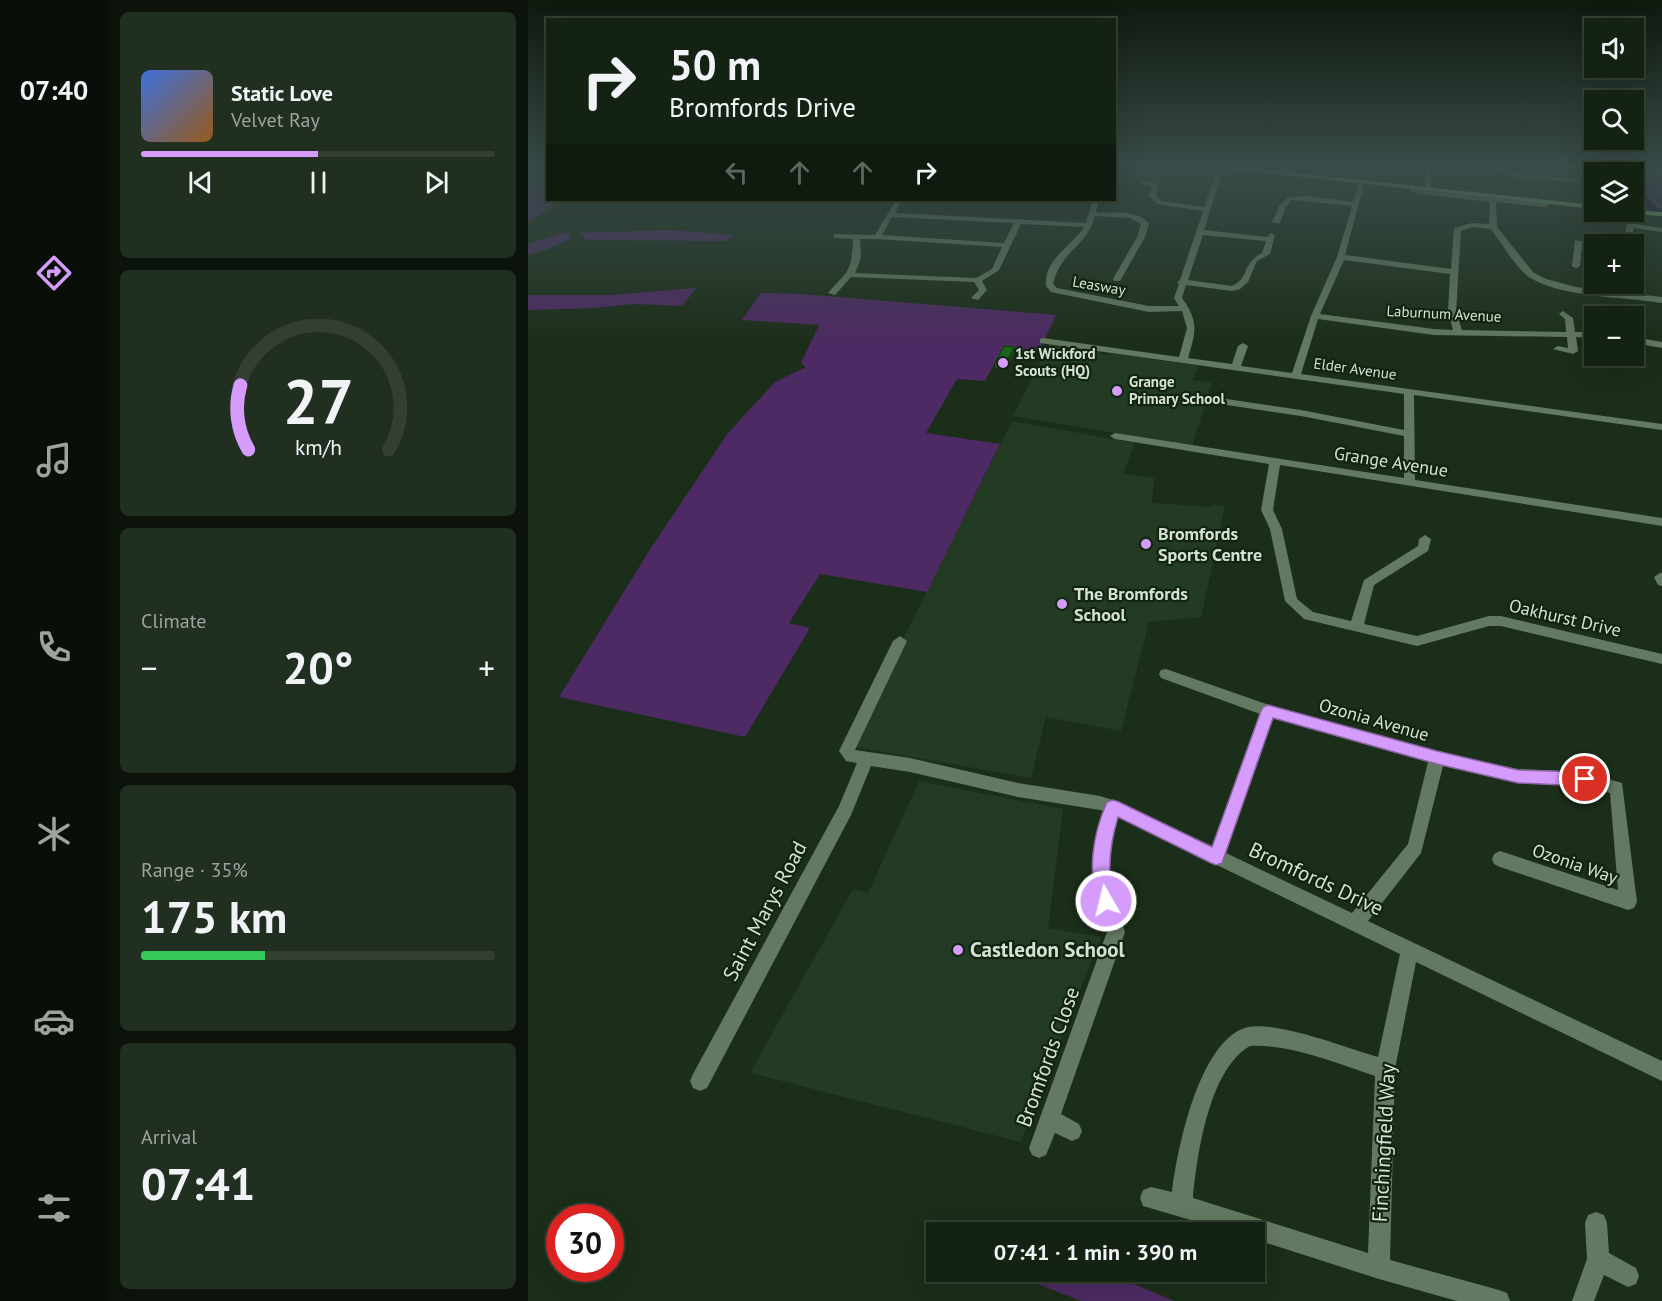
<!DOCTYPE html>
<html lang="en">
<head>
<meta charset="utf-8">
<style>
	body { margin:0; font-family:"PT Sans",sans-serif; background:#212f21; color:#f1f3f6; height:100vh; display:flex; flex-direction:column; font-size:22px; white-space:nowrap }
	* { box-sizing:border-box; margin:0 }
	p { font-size:20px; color:#9da4a0 }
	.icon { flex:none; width:33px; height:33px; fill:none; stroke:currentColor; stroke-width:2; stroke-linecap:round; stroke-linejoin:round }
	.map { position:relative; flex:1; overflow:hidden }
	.sheet { display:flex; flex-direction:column; gap:12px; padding:12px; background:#0b130a; width:420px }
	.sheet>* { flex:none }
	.guide { position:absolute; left:18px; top:18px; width:570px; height:183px; border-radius:0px; box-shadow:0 6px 24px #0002,0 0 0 2px #333f33; background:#142213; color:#f1f3f6; overflow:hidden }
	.buttons { position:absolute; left:1056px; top:18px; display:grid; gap:12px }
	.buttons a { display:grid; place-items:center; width:60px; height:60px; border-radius:0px; background:#142213; box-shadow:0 6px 24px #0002,0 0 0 2px #333f33; font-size:30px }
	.speed { position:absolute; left:18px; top:1204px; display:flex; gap:12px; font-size:30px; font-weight:700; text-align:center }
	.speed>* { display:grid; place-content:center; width:78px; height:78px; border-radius:50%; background:#142213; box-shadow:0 6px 24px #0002,0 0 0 2px #333f33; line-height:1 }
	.speed .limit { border:9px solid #d22; background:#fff; color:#111 }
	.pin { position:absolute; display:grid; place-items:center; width:51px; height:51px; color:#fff; margin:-26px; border:3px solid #fff; border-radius:50%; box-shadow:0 2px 6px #0007 }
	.me { position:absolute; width:66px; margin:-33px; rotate:352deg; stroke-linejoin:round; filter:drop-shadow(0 0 4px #0008) }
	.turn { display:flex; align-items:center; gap:21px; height:126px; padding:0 24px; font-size:27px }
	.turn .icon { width:78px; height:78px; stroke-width:2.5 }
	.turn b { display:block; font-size:42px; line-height:51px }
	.lanes { display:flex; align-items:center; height:57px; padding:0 24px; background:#0003; justify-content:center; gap:30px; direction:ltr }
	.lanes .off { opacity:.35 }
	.big { font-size:45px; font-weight:700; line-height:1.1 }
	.sheet .widget { flex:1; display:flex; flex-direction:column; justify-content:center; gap:9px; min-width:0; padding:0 21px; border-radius:9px; background:#212f21 }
	.sheet .dial { align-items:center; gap:0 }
	.dial svg { height:156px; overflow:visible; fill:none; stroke:#333f33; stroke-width:7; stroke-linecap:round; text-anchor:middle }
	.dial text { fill:#f1f3f6; stroke:none }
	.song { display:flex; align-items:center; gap:18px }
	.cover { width:72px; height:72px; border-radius:9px; background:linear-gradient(135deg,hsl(220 70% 55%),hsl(30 70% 35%)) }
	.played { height:6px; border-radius:3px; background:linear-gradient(90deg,#d59cfb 50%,#333f33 50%) }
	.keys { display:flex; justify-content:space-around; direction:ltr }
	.heat { display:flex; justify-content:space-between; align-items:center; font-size:33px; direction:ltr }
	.charge { height:9px; border-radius:4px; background:linear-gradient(90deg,#34c759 35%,#333f33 0) }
	.trip { position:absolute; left:398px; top:1222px; width:339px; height:60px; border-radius:0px; background:#142213; box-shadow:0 6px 24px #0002,0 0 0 2px #333f33; font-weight:700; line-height:60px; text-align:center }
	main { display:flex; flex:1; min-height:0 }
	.dock { display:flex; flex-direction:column; width:108px; justify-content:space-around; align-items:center; background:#080e08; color:#9da4a0 }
	.dock .icon { width:42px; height:42px }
	.dock .selected { color:#d59cfb }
	.dock b { font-size:27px; color:#f1f3f6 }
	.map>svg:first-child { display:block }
	.built { fill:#233b22 }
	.green { fill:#4d2a63 }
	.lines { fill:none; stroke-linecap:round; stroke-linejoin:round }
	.river { fill:#220034; fill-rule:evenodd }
	.minor { fill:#637961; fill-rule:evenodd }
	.major { fill:#76b072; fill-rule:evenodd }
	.wall { fill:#195618 }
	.shaded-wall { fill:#144614 }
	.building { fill:#1d641c; stroke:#144614; stroke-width:1.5 }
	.route { fill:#d59cfb; stroke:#8a65a3; stroke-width:1.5 }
	.poi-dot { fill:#d59cfb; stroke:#112410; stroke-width:2 }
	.labels { text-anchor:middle; stroke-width:4.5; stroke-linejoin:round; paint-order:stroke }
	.far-street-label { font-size:15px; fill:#d5e1d4; stroke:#112410 }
	.far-poi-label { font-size:15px; font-weight:bold; fill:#d5e1d4; stroke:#112410; text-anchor:start }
	.street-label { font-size:18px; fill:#d5e1d4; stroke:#112410 }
	.poi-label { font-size:18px; font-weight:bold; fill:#d5e1d4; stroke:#112410; text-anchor:start }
	.near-street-label { font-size:21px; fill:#d5e1d4; stroke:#112410 }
	.near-poi-label { font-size:21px; font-weight:bold; fill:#d5e1d4; stroke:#112410; text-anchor:start }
</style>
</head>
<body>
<main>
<nav class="dock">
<b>07:40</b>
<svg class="icon selected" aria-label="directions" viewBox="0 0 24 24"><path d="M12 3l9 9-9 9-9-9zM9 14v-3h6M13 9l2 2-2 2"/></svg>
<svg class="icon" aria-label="music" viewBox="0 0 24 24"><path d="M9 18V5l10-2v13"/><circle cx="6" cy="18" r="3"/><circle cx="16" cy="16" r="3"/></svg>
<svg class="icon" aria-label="phone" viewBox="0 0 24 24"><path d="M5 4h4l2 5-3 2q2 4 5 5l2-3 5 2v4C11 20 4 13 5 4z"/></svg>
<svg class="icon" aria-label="climate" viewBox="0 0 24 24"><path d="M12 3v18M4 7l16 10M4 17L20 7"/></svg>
<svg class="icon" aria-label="car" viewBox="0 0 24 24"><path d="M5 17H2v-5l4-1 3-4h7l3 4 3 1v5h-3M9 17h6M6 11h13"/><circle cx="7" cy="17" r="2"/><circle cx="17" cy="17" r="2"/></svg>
<svg class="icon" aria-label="filters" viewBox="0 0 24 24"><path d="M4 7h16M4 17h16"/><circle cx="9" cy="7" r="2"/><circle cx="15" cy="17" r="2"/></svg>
</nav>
<section class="sheet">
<div class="widget">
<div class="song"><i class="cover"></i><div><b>Static Love</b><p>Velvet Ray</p></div></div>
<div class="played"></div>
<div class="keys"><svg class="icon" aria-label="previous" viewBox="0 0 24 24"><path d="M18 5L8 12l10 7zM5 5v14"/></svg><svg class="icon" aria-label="pause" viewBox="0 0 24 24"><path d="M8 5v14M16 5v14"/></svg><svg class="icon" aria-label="next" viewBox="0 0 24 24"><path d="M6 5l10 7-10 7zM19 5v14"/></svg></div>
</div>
<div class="widget dial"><svg viewBox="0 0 100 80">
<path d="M14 69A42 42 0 1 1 86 69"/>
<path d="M14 69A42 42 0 0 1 10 36" stroke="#d59cfb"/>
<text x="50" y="56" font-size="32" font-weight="700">27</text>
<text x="50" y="72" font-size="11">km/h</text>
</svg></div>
<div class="widget"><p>Climate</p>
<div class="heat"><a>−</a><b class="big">20°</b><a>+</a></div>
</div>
<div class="widget"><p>Range · 35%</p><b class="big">175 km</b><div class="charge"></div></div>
<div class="widget"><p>Arrival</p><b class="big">07:41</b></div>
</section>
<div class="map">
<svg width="1134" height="1301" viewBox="0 0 1134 1301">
	<rect width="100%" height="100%" fill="#1b2e19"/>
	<path class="built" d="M521,344L570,351L575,355L586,354L671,366L664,380L684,383L664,446L485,416Z
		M484,421L607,443L595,474L626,478L624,503L683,507L684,505L697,506L673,617L621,622L593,731L518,717L503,778L322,746Z
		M391,781L535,809L520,928L573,937L493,1142L222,1073L325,889L340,893Z"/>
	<path class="green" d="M1057,165H1134V198H1125L1134,206V214L1105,212L1106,172L1066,173Z
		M19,180L20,200H31L13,214L0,221V186L4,181Z
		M140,230L205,235L199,241L58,240L51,233Z
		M39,232L43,238L20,249L0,255V244Z
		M168,288L154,306L106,304L65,308L0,310V295H83Z
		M233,293L274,294L528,315L511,352L475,348L457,381L429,379L398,433L472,444L399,592L292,574L261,623L282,628L217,737L31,697L121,551L200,433L247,382L278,367L273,363L291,325L214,320Z
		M479,1272H578L646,1301H553Z"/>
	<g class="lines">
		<path class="river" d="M1072,165H1083L1094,172H1084Z
			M1106,183L1128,207L1134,209V215L1122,211L1106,191Z"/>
		<path class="minor" d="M755,165H761L759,174L756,176L753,174Z
			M820,165H826V167L821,168Z
			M876,165H904L902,189L897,188L898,169Z
			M963,165H970L993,174L1052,179L1049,181C1022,180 985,184 963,165Z
			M691,166L696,167L676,230L739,237L743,233L747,235L742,254L729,261L720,282L712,289L704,291L658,285L654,298C671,322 668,331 660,358L704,364L710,346L715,343L720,346L713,366L764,373L783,316L809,257L824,206L764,200L758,207L751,224L744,222L751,206L760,197L779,196L825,202L831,181L834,179L837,181L817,255L923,269L926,228L944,223L961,224L962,202L891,194L882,191L881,185H885L887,189L891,190L1012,203L1020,200L1023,202L1018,207L968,202L969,227L1005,272L1018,279L1048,287L1134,297V303C1097,297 1031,297 1001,277C988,268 973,242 963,229L945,227L933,231L928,312L934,330L1038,332L1037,319L1031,314L1035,311L1045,318L1047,332H1066V338L1048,337L1050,351L1045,354L1025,349L1030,346L1040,348L1039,337L906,335L790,319L773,374L1134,424V430L886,395L887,480L1134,518V526L752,465L745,510L754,529L769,599L785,612L823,621L836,580L890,546L891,539L897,535L903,539L900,551L846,585L836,624L889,636L961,616H973L1134,654V664L973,626H961L889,646L776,619L757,601L742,529L733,510L741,464L587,439L582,436L587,433L876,478V436L773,416L692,404L687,401L692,398L773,410L876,430V394L512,343V339L515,338L651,357L659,328L654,311L621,312L523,292L518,286C515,260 544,246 556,227L493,224L471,270L454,281L459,290L450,300L443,298L451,290L446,282L323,277L307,295L300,293C322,268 323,273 325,239L306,238V234L347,235L368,200H374L367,213L558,223L565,200H571L568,212C585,213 610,209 621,224L617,237L592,281H586L585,279L609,237L613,224L602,218L567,216C559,247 533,250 525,284L529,288L621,306H651L646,298L651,284L649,282L652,280L675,211L629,204L621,196L624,186L611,183L614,181L630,183L628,196L633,201L676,207ZM364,217L486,223L476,243L354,235ZM675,235L738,241L734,253C713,264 722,278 704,286L660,280ZM332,239H349L474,247L464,269L448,278L327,273L333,258ZM816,260L922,274L920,312L925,330L906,329L792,314Z
			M504,200H510L506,204L503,202Z
			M1108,210L1112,212L1107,224L1134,228V232L1106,228L1104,234L1105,244H1098C1096,233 1099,216 1108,210Z
			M1047,240L1071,244L1066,246L1054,245L1052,266L1048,268L1044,266Z
			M1106,337L1134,342V348L1106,343Z
			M1132,573H1134V586L1130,585L1126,577Z
			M372,636L379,641L327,750L382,758L490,783L572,796L591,802L684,846L732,714L633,678L631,674L633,670L638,669L741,705L909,752L990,769L1057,772L1094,783L1109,902L1106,908L1100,910L972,867L966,864L964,859L966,854L972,851L1090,890L1082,793L1057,786L990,783L915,766L893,853L840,921L1134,1061V1081L888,962L867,1069L862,1260L971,1290L979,1293L982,1301H929L851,1279L726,1239V1233H707L615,1206L612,1198L615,1190L623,1187L644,1192C649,1150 671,1039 720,1027C750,1021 819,1048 850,1057L872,954L590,817L583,840L581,885L597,932L533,1114L551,1124L554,1131L551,1138L544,1141L527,1133L518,1155L511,1158L504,1155L501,1148L579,932L565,885L567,840L576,811L572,810L490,797L382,772L343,766L323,815L179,1088L172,1091L165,1088L162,1081L165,1074L311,806L329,763L318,761L311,751L365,641ZM745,718L900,762L880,844L824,913L698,853ZM722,1046C763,1044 808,1063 847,1076L840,1253L665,1198C669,1155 681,1069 722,1046Z
			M1068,1212L1076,1215L1079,1223L1081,1253L1108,1268L1111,1276L1108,1284L1100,1287L1076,1275L1066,1301H1044L1059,1259L1057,1223L1060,1215Z"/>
		<path class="major" d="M668,165H693L1066,205V209Z
			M1106,210L1134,212V216L1103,214L1099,212Z"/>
	</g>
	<path class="wall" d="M486,347L487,351L478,369L467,368V363Z"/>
	<path class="shaded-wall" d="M486,347L487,351L478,369L477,364Z"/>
	<path class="building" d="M476,346L486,347L477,364L467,363Z"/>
	<linearGradient id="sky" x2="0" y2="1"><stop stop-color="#0f190e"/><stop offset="0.48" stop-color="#394c49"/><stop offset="1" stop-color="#394c49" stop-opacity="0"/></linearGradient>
	<rect width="1134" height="347" fill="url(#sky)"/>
	<path class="route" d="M740,705L909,751L990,770L1057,772L1063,774L1065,779L1063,784L1057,786L990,783L909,764L745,718L694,863L688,865L683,863L590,817C582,844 578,874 587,901L584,907L578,909L572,907C558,875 565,833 579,802L585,800L591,802L684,847L733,711L735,707Z"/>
	<g class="poi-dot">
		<circle cx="475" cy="363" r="6"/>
		<circle cx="589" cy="391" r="6"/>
		<circle cx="618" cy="544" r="6"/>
		<circle cx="534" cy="604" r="6"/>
		<circle cx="430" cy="950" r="6"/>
	</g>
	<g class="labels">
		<g class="far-street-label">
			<text transform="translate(571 286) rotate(10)" y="5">Leasway</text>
			<text transform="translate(916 314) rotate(3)" y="5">Laburnum Avenue</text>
			<text transform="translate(827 369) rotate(8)" y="5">Elder Avenue</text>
		</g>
		<g class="far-poi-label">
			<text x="487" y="359">1st Wickford<tspan x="487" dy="17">Scouts (HQ)</tspan></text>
			<text x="601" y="387">Grange<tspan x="601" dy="17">Primary School</tspan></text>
		</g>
		<g class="street-label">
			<text transform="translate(863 462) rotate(9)" y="6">Grange Avenue</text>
			<text transform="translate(1037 618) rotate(13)" y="6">Oakhurst Drive</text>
			<text transform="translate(846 720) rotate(16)" y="6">Ozonia Avenue</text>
			<text transform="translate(1047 864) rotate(19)" y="6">Ozonia Way</text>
		</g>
		<g class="poi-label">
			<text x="630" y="540">Bromfords<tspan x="630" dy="21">Sports Centre</tspan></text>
			<text x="546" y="600">The Bromfords<tspan x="546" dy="21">School</tspan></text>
		</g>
		<g class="near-street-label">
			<text transform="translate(788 879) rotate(25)" y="7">Bromfords Drive</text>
			<text transform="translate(237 911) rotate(-62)" y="7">Saint Marys Road</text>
			<text transform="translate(520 1057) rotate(-70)" y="7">Bromfords Close</text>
			<text transform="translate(856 1143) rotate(-87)" y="7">Finchingfield Way</text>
		</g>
		<g class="near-poi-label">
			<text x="442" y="957">Castledon School</text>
		</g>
	</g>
</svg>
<div class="buttons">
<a><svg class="icon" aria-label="sound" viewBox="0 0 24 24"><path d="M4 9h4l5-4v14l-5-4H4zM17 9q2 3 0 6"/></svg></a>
<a><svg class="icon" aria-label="search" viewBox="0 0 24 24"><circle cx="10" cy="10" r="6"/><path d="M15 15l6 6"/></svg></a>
<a><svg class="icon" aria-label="layers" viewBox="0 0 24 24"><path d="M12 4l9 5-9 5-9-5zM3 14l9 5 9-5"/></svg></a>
<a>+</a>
<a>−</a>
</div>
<div class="speed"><div class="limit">30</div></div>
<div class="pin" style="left:1057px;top:779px;background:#d93025"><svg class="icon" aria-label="arrive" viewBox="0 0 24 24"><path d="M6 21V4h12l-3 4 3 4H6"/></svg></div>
<svg class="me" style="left:578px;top:901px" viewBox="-20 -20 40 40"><circle r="17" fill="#d59cfb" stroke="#fff" stroke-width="3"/><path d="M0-11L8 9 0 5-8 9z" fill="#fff"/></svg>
<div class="trip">07:41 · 1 min · 390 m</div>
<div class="guide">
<div class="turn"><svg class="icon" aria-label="right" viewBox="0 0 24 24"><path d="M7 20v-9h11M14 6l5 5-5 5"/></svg><div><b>50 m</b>Bromfords Drive</div></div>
<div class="lanes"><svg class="icon off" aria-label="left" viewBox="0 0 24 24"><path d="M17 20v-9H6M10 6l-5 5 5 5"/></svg><svg class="icon off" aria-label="ahead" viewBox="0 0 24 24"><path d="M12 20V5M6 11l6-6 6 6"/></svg><svg class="icon off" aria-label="ahead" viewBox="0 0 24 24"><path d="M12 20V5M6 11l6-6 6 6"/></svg><svg class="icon" aria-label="right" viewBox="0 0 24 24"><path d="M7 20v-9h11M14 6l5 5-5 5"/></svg></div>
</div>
</div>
</main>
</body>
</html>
